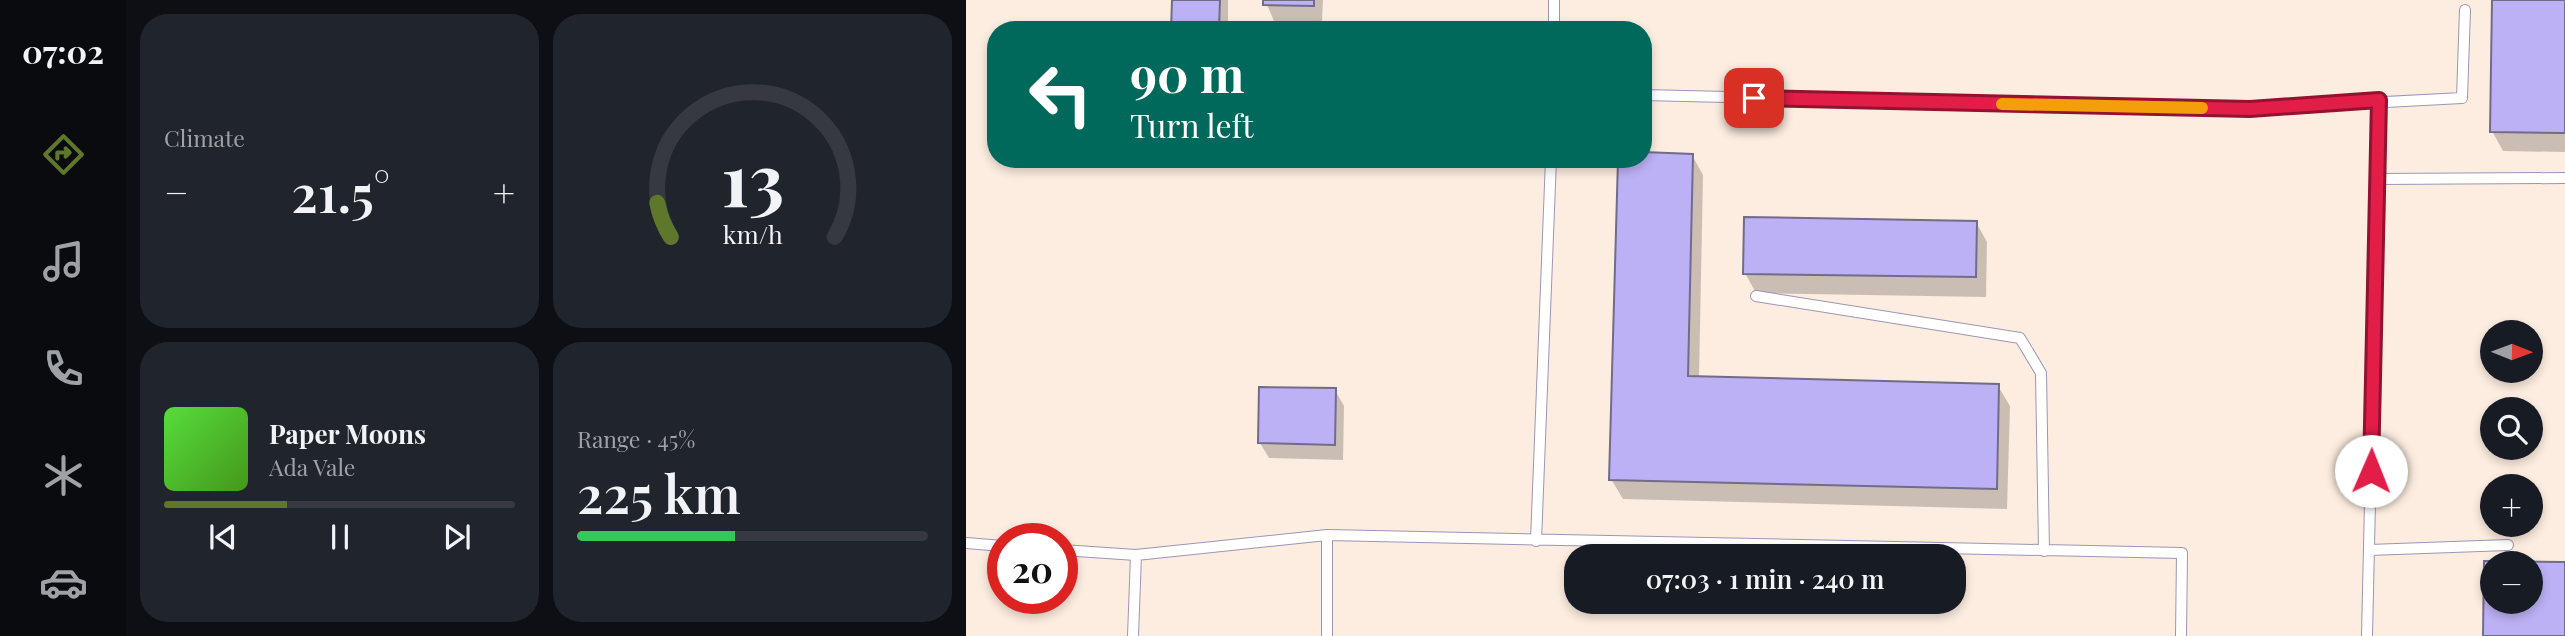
<!DOCTYPE html>
<html lang="en">
<head>
<meta charset="utf-8">
<style>
	body { margin:0; font-family:"Playfair Display",serif; background:#20242c; color:#f1f3f6; height:100vh; display:flex; flex-direction:column; font-size:26px; white-space:nowrap }
	* { box-sizing:border-box; margin:0 }
	p { font-size:23px; color:#9ea1a6 }
	.icon { flex:none; width:38px; height:38px; fill:none; stroke:currentColor; stroke-width:2; stroke-linecap:round; stroke-linejoin:round }
	.map { position:relative; flex:1; overflow:hidden }
	.side { display:flex; flex-direction:column; gap:14px; padding:14px; background:#0d0f14; width:840px }
	.side>* { flex:none }
	.guide { position:absolute; left:21px; top:21px; width:665px; height:147px; border-radius:28px; box-shadow:0 4px 10px #0003; background:#00695c; color:#fff; overflow:hidden }
	.needle { width:46px; rotate:91deg }
	.buttons { position:absolute; left:1514px; top:320px; display:grid; gap:14px }
	.buttons a { display:grid; place-items:center; width:63px; height:63px; border-radius:50%; background:#171b24; box-shadow:0 4px 10px #0003; font-size:35px }
	.speed { position:absolute; left:21px; top:523px; display:flex; gap:14px; font-size:35px; font-weight:700; text-align:center }
	.speed>* { display:grid; place-content:center; width:91px; height:91px; border-radius:50%; background:#171b24; box-shadow:0 4px 10px #0003; line-height:1 }
	.speed .limit { border:10px solid #d22; background:#fff; color:#111 }
	.pin { position:absolute; display:grid; place-items:center; width:60px; height:60px; color:#fff; margin:-30px; border-radius:14px; box-shadow:0 4px 10px #0006 }
	.me { position:absolute; width:77px; margin:-38px; rotate:1deg; stroke-linejoin:round; filter:drop-shadow(0 0 5px #0008) }
	.turn { display:flex; align-items:center; gap:24px; height:147px; padding:0 28px; font-size:32px }
	.turn .icon { width:91px; height:91px; stroke-width:2.5 }
	.turn b { display:block; font-size:49px; line-height:60px }
	.big { font-size:52px; font-weight:600; line-height:1.1 }
	.side .card { flex:1; display:flex; flex-direction:column; justify-content:center; gap:10px; min-width:0; padding:0 24px; border-radius:28px; background:#20242c }
	.side .dial { align-items:center; gap:0 }
	.dial svg { height:182px; overflow:visible; fill:none; stroke:#363941; stroke-width:7; stroke-linecap:round; text-anchor:middle }
	.dial text { fill:#f1f3f6; stroke:none }
	.song { display:flex; align-items:center; gap:21px }
	.cover { width:84px; height:84px; border-radius:10px; background:linear-gradient(135deg,hsl(110 70% 55%),hsl(100 70% 35%)) }
	.played { height:7px; border-radius:4px; background:linear-gradient(90deg,#5e772a 35%,#363941 35%) }
	.keys { display:flex; justify-content:space-around; direction:ltr }
	.heat { display:flex; justify-content:space-between; align-items:center; font-size:38px; direction:ltr }
	.charge { height:10px; border-radius:5px; background:linear-gradient(90deg,#34c759 45%,#363941 0) }
	.side .tiles { flex:1; display:grid; gap:14px; grid-template-columns:repeat(2,1fr) }
	.trip { position:absolute; left:598px; top:544px; width:402px; height:70px; border-radius:28px; background:#171b24; box-shadow:0 4px 10px #0003; font-weight:600; line-height:70px; text-align:center }
	main { display:flex; flex:1; min-height:0 }
	.dock { display:flex; flex-direction:column; width:126px; justify-content:space-around; align-items:center; background:#090b0e; color:#9ea1a6 }
	.dock .icon { width:49px; height:49px }
	.dock .current { color:#5e772a }
	.dock b { font-size:32px; color:#f1f3f6 }
	.map>svg:first-child { display:block }
	.industrial { fill:#fdede0; fill-rule:evenodd }
	.shadow { fill:#0003 }
	.building { fill:#bdb1f5; stroke:#706c89; stroke-width:2; fill-rule:evenodd }
	.lines { fill:none; stroke-linecap:round; stroke-linejoin:round }
	.service-casing { stroke:#9b96b4; stroke-width:12 }
	.service { stroke:#fff; stroke-width:10 }
	.route-casing { stroke:#92132f; stroke-width:18 }
	.route { stroke:#e11d48; stroke-width:12 }
	.slow { stroke:#f59e0b; stroke-width:12 }
</style>
</head>
<body>
<main>
<nav class="dock">
<b>07:02</b>
<svg class="icon current" aria-label="directions" viewBox="0 0 24 24"><path d="M12 3l9 9-9 9-9-9zM9 14v-3h6M13 9l2 2-2 2"/></svg>
<svg class="icon" aria-label="music" viewBox="0 0 24 24"><path d="M9 18V5l10-2v13"/><circle cx="6" cy="18" r="3"/><circle cx="16" cy="16" r="3"/></svg>
<svg class="icon" aria-label="phone" viewBox="0 0 24 24"><path d="M5 4h4l2 5-3 2q2 4 5 5l2-3 5 2v4C11 20 4 13 5 4z"/></svg>
<svg class="icon" aria-label="climate" viewBox="0 0 24 24"><path d="M12 3v18M4 7l16 10M4 17L20 7"/></svg>
<svg class="icon" aria-label="car" viewBox="0 0 24 24"><path d="M5 17H2v-5l4-1 3-4h7l3 4 3 1v5h-3M9 17h6M6 11h13"/><circle cx="7" cy="17" r="2"/><circle cx="17" cy="17" r="2"/></svg>
</nav>
<section class="side">
<div class="tiles">
<div class="card"><p>Climate</p>
<div class="heat"><a>−</a><b class="big">21.5°</b><a>+</a></div>
</div>
<div class="card dial"><svg viewBox="0 0 100 80">
<path d="M14 69A42 42 0 1 1 86 69"/>
<path d="M14 69A42 42 0 0 1 8 54" stroke="#5e772a"/>
<text x="50" y="56" font-size="32" font-weight="700">13</text>
<text x="50" y="72" font-size="11">km/h</text>
</svg></div>
<div class="card">
<div class="song"><i class="cover"></i><div><b>Paper Moons</b><p>Ada Vale</p></div></div>
<div class="played"></div>
<div class="keys"><svg class="icon" aria-label="previous" viewBox="0 0 24 24"><path d="M18 5L8 12l10 7zM5 5v14"/></svg><svg class="icon" aria-label="pause" viewBox="0 0 24 24"><path d="M8 5v14M16 5v14"/></svg><svg class="icon" aria-label="next" viewBox="0 0 24 24"><path d="M6 5l10 7-10 7zM19 5v14"/></svg></div>
</div>
<div class="card"><p>Range · 45%</p><b class="big">225 km</b><div class="charge"></div></div>
</div>
</section>
<div class="map">
<svg width="1599" height="636" viewBox="0 0 1599 636">
	<rect width="100%" height="100%" fill="#fafafa"/>
	<path class="industrial" d="M0,0H1599V636H0ZM30,30H677V159H30ZM1526,332H1564V371H1526ZM1526,410H1564V448H1526ZM1526,486H1564V525H1526ZM37,539H96V598H37ZM611,556H989V602H611ZM1526,564H1564V602H1526Z"/>
	<path class="shadow" d="M207,0H262V30H207Z
		M299,0H357L356,22L308,21Z
		M1527,0H1599V152L1537,151L1526,131Z
		M726,155L737,175L733,378L1032,386L1044,406L1041,509L657,499L645,479L677,159Z
		M1010,222L1021,242L1020,297L790,293L779,273Z
		M369,390L378,406L377,460L303,458L294,443Z"/>
	<path class="building" d="M206,0H254L253,30H205Z
		M297,0H348V6L297,5Z
		M1526,0H1599V133L1524,132Z
		M677,152L727,154L722,376L1033,384L1031,489L643,480L652,159H677Z
		M778,217L1011,221L1010,277L777,274Z
		M293,387L370,388L369,445L292,443Z
		M1518,561L1599,562V636H1517ZM1526,564H1564V602H1526Z"/>
	<g class="lines">
		<defs>
			<path id="service" d="M588,30V0
				M677,95L1284,109L1496,98L1499,10
				M1412,179L1599,178
				M790,296L1054,338L1075,373L1078,551
				M570,541L585,159
				M0,543L37,546
				M96,550L170,555L361,535L1216,553L1215,636
				M1403,550L1542,545
				M167,636L170,555
				M361,636V535
				M1401,636L1413,100"/>
		</defs>
		<use href="#service" class="service-casing"/>
		<use href="#service" class="service"/>
	</g>
	<g class="lines">
		<defs>
			<path id="route" d="M788,98L1284,109L1413,100L1405,471"/>
		</defs>
		<use href="#route" class="route-casing"/>
		<use href="#route" class="route"/>
		<path class="slow" d="M1036,104L1236,108"/>
	</g>
</svg>
<div class="buttons">
<a><svg class="needle" viewBox="-14 -14 28 28"><path d="M0-13l5 13h-10z" fill="#e53935"/><path d="M0 13l5-13h-10z" fill="#9ea1a6"/></svg></a>
<a><svg class="icon" aria-label="search" viewBox="0 0 24 24"><circle cx="10" cy="10" r="6"/><path d="M15 15l6 6"/></svg></a>
<a>+</a>
<a>−</a>
</div>
<div class="speed"><div class="limit">20</div></div>
<div class="pin" style="left:788px;top:98px;background:#d93025"><svg class="icon" aria-label="arrive" viewBox="0 0 24 24"><path d="M6 21V4h12l-3 4 3 4H6"/></svg></div>
<svg class="me" style="left:1405px;top:471px" viewBox="-20 -20 40 40"><circle r="19" fill="#fff"/><path d="M0-13L10 11 0 6-10 11z" fill="#e11d48"/></svg>
<div class="trip">07:03 · 1 min · 240 m</div>
<div class="guide">
<div class="turn"><svg class="icon" aria-label="left" viewBox="0 0 24 24"><path d="M17 20v-9H6M10 6l-5 5 5 5"/></svg><div><b>90 m</b>Turn left</div></div>
</div>
</div>
</main>
</body>
</html>
